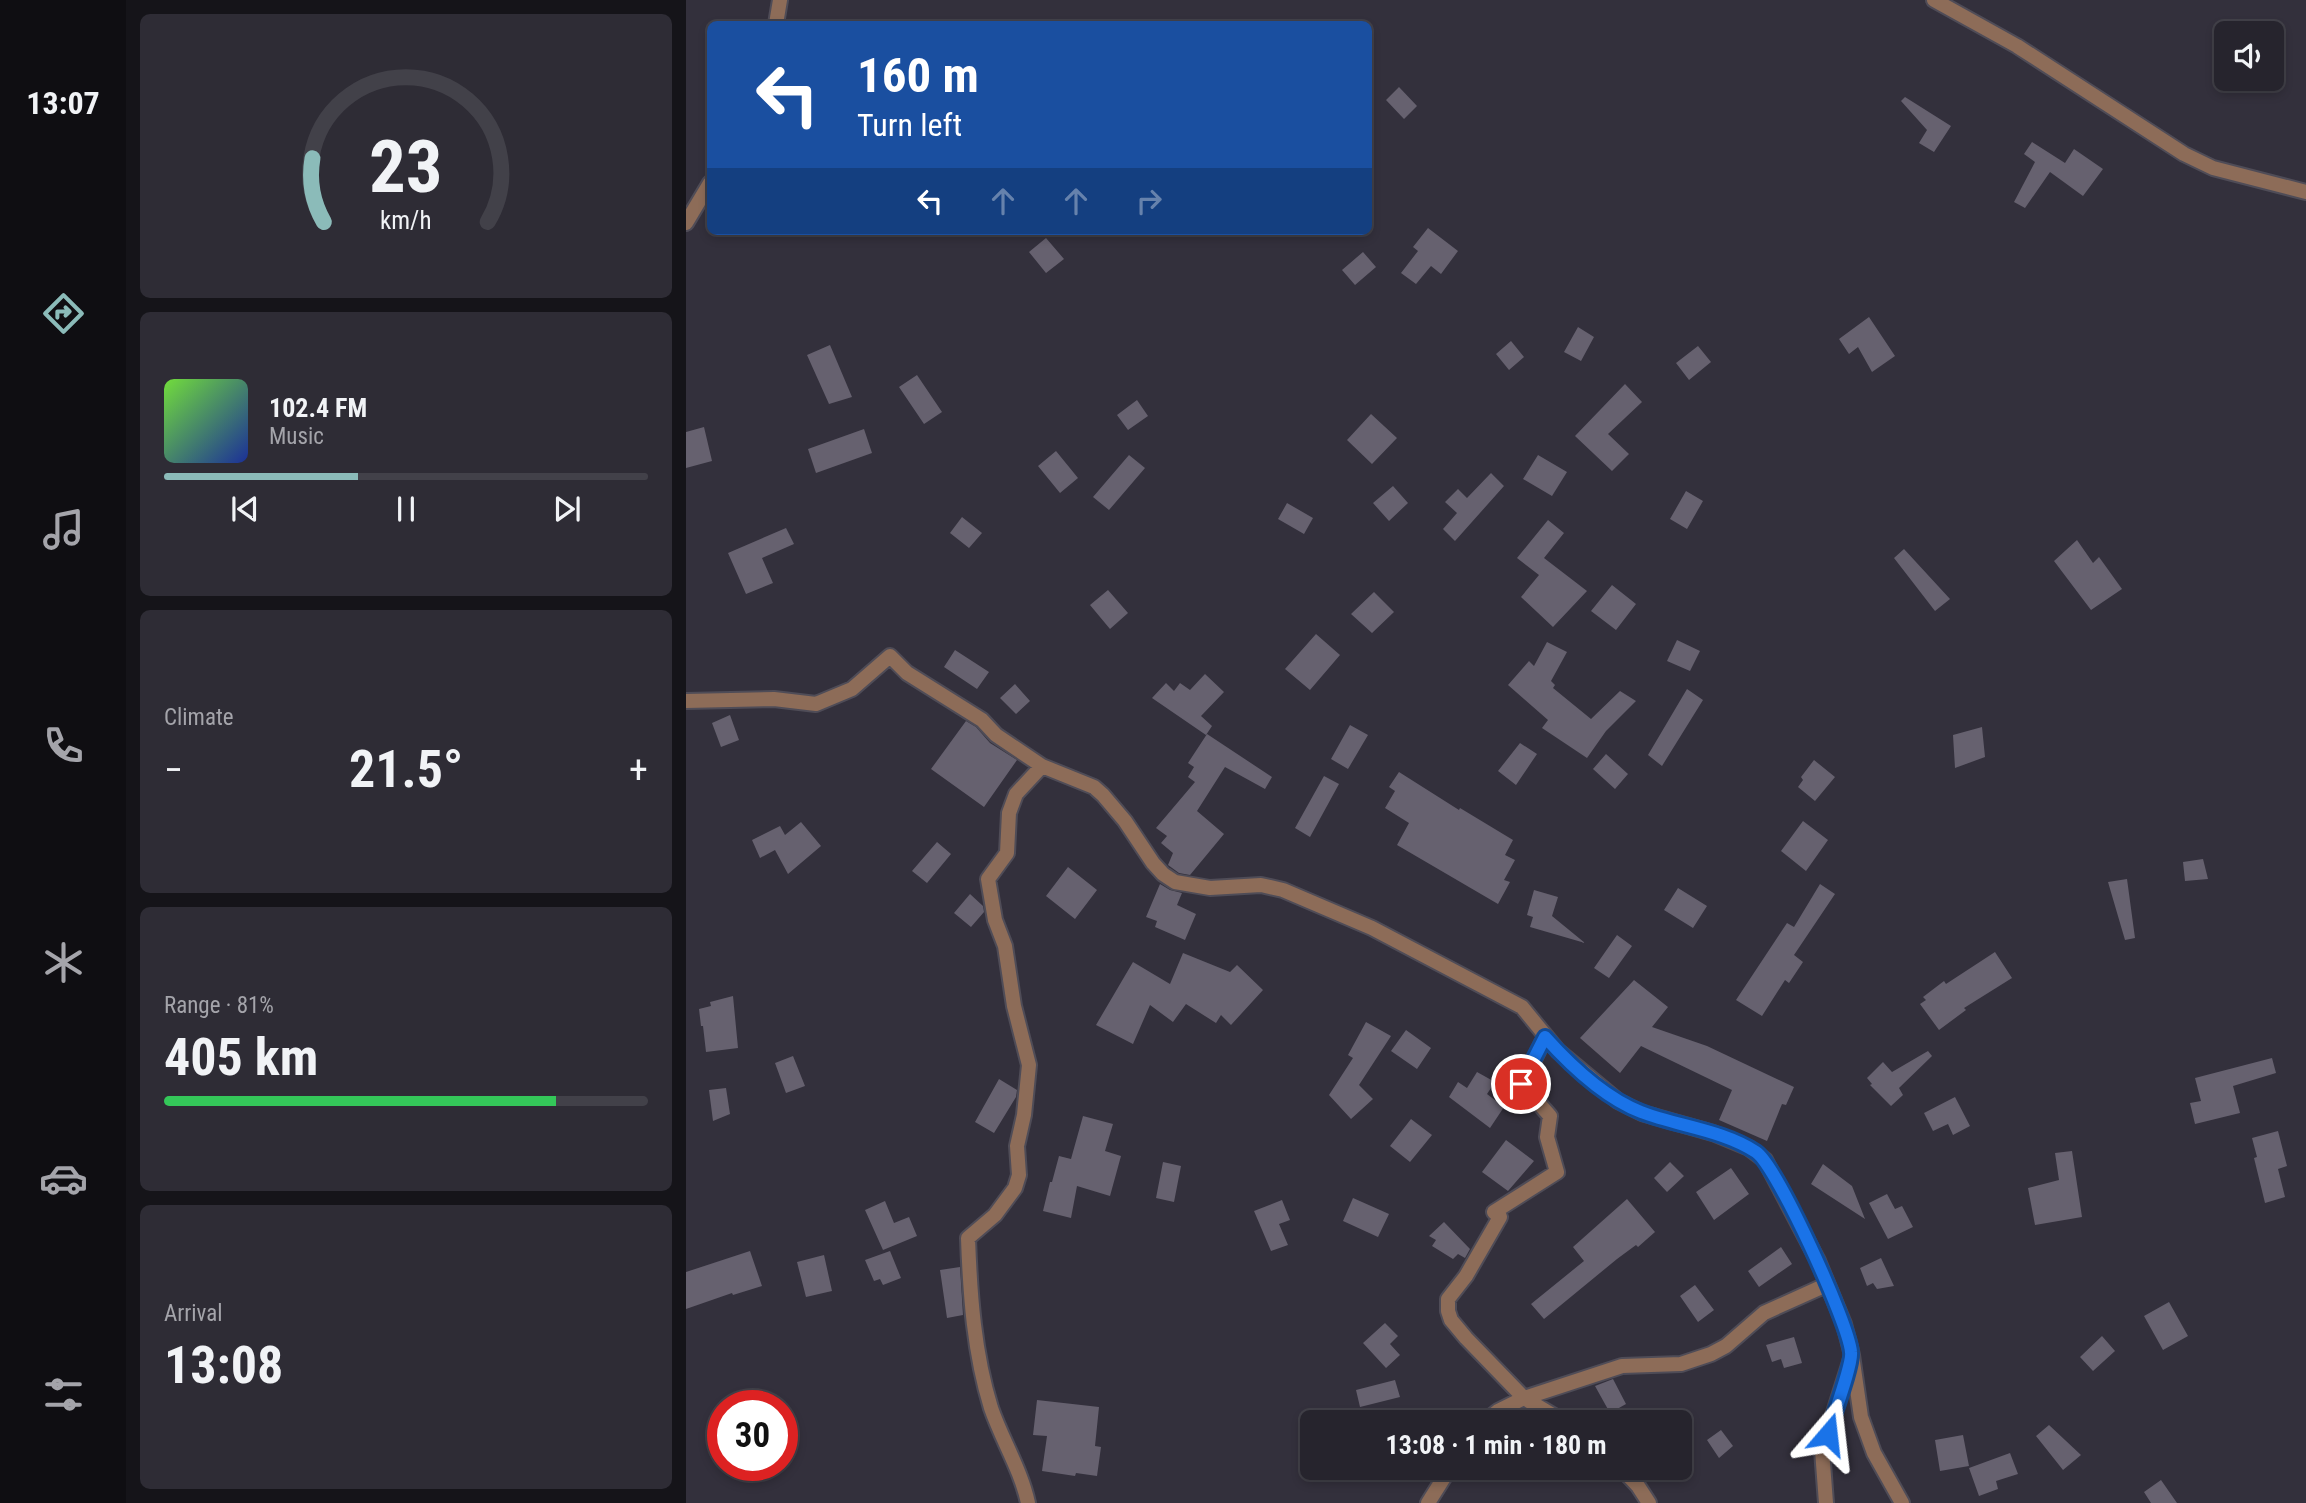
<!DOCTYPE html>
<html lang="en">
<head>
<meta charset="utf-8">
<style>
	body { margin:0; font-family:"Roboto Condensed",sans-serif; background:#2e2c35; color:#f1f3f6; height:100vh; display:flex; flex-direction:column; font-size:26px; white-space:nowrap }
	* { box-sizing:border-box; margin:0 }
	p { font-size:23px; color:#a4a4aa }
	.icon { flex:none; width:38px; height:38px; fill:none; stroke:currentColor; stroke-width:2; stroke-linecap:round; stroke-linejoin:round }
	.map { position:relative; flex:1; overflow:hidden }
	.details { display:flex; flex-direction:column; gap:14px; padding:14px; background:#151419; width:560px }
	.details>* { flex:none }
	.top-card { position:absolute; left:21px; top:21px; width:665px; height:214px; border-radius:10px; box-shadow:0 4px 10px #0003,0 0 0 2px #424149; background:#1a4fa0; color:#fff; overflow:hidden }
	.buttons { position:absolute; left:1528px; top:21px; display:grid; gap:14px }
	.buttons a { display:grid; place-items:center; width:70px; height:70px; border-radius:10px; background:#26242d; box-shadow:0 4px 10px #0003,0 0 0 2px #424149; font-size:35px }
	.speed { position:absolute; left:21px; top:1390px; display:flex; gap:14px; font-size:35px; font-weight:700; text-align:center }
	.speed>* { display:grid; place-content:center; width:91px; height:91px; border-radius:50%; background:#26242d; box-shadow:0 4px 10px #0003,0 0 0 2px #424149; line-height:1 }
	.speed .limit { border:10px solid #d22; background:#fff; color:#111 }
	.pin { position:absolute; display:grid; place-items:center; width:60px; height:60px; color:#fff; margin:-30px; border:4px solid #fff; border-radius:50%; box-shadow:0 2px 7px #0007 }
	.me { position:absolute; width:77px; margin:-38px; rotate:17deg; stroke-linejoin:round; filter:drop-shadow(0 0 5px #0008) }
	.turn { display:flex; align-items:center; gap:24px; height:147px; padding:0 35px; font-size:32px }
	.turn .icon { width:91px; height:91px; stroke-width:2.5 }
	.turn b { display:block; font-size:49px; line-height:60px }
	.lanes { display:flex; align-items:center; height:66px; padding:0 35px; background:#0003; justify-content:center; gap:35px; direction:ltr }
	.lanes .off { opacity:.35 }
	.big { font-size:52px; font-weight:700; line-height:1.1 }
	.details .card { flex:1; display:flex; flex-direction:column; justify-content:center; gap:10px; min-width:0; padding:0 24px; border-radius:10px; background:#2e2c35 }
	.details .dial { align-items:center; gap:0 }
	.dial svg { height:182px; overflow:visible; fill:none; stroke:#424149; stroke-width:7; stroke-linecap:round; text-anchor:middle }
	.dial text { fill:#f1f3f6; stroke:none }
	.song { display:flex; align-items:center; gap:21px }
	.cover { width:84px; height:84px; border-radius:10px; background:linear-gradient(135deg,hsl(100 70% 55%),hsl(230 70% 35%)) }
	.played { height:7px; border-radius:4px; background:linear-gradient(90deg,#8bbbb9 40%,#424149 40%) }
	.keys { display:flex; justify-content:space-around; direction:ltr }
	.heat { display:flex; justify-content:space-between; align-items:center; font-size:38px; direction:ltr }
	.charge { height:10px; border-radius:5px; background:linear-gradient(90deg,#34c759 81%,#424149 0) }
	.trip { position:absolute; left:614px; top:1410px; width:392px; height:70px; border-radius:10px; background:#26242d; box-shadow:0 4px 10px #0003,0 0 0 2px #424149; font-weight:700; line-height:70px; text-align:center }
	main { display:flex; flex:1; min-height:0 }
	.tabs { display:flex; flex-direction:column; width:126px; justify-content:space-around; align-items:center; background:#0f0e12; color:#a4a4aa }
	.tabs .icon { width:49px; height:49px }
	.tabs .current { color:#8bbbb9 }
	.tabs b { font-size:32px; color:#f1f3f6 }
	.map>svg:first-child { display:block }
	.building { fill:#66616f }
	.lines { fill:none; stroke-linecap:round; stroke-linejoin:round }
	.street-casing { stroke:#4f4c57; stroke-width:18 }
	.street { stroke:#8d6c58; stroke-width:14 }
	.route-casing { stroke:#114b97; stroke-width:18 }
	.route { stroke:#1a73e8; stroke-width:12 }
</style>
</head>
<body>
<main>
<nav class="tabs">
<b>13:07</b>
<svg class="icon current" aria-label="directions" viewBox="0 0 24 24"><path d="M12 3l9 9-9 9-9-9zM9 14v-3h6M13 9l2 2-2 2"/></svg>
<svg class="icon" aria-label="music" viewBox="0 0 24 24"><path d="M9 18V5l10-2v13"/><circle cx="6" cy="18" r="3"/><circle cx="16" cy="16" r="3"/></svg>
<svg class="icon" aria-label="phone" viewBox="0 0 24 24"><path d="M5 4h4l2 5-3 2q2 4 5 5l2-3 5 2v4C11 20 4 13 5 4z"/></svg>
<svg class="icon" aria-label="climate" viewBox="0 0 24 24"><path d="M12 3v18M4 7l16 10M4 17L20 7"/></svg>
<svg class="icon" aria-label="car" viewBox="0 0 24 24"><path d="M5 17H2v-5l4-1 3-4h7l3 4 3 1v5h-3M9 17h6M6 11h13"/><circle cx="7" cy="17" r="2"/><circle cx="17" cy="17" r="2"/></svg>
<svg class="icon" aria-label="filters" viewBox="0 0 24 24"><path d="M4 7h16M4 17h16"/><circle cx="9" cy="7" r="2"/><circle cx="15" cy="17" r="2"/></svg>
</nav>
<section class="details">
<div class="card dial"><svg viewBox="0 0 100 80">
<path d="M14 69A42 42 0 1 1 86 69"/>
<path d="M14 69A42 42 0 0 1 9 41" stroke="#8bbbb9"/>
<text x="50" y="56" font-size="32" font-weight="700">23</text>
<text x="50" y="72" font-size="11">km/h</text>
</svg></div>
<div class="card">
<div class="song"><i class="cover"></i><div><b>102.4 FM</b><p>Music</p></div></div>
<div class="played"></div>
<div class="keys"><svg class="icon" aria-label="previous" viewBox="0 0 24 24"><path d="M18 5L8 12l10 7zM5 5v14"/></svg><svg class="icon" aria-label="pause" viewBox="0 0 24 24"><path d="M8 5v14M16 5v14"/></svg><svg class="icon" aria-label="next" viewBox="0 0 24 24"><path d="M6 5l10 7-10 7zM19 5v14"/></svg></div>
</div>
<div class="card"><p>Climate</p>
<div class="heat"><a>−</a><b class="big">21.5°</b><a>+</a></div>
</div>
<div class="card"><p>Range · 81%</p><b class="big">405 km</b><div class="charge"></div></div>
<div class="card"><p>Arrival</p><b class="big">13:08</b></div>
</section>
<div class="map">
<svg width="1620" height="1503" viewBox="0 0 1620 1503">
	<rect width="100%" height="100%" fill="#33303c"/>
	<path class="building" d="M713,87L731,106L718,119L700,100Z
		M1219,97L1265,126L1248,152L1233,143L1241,130L1215,101Z
		M1346,142L1379,163L1388,149L1417,169L1397,196L1364,172L1339,208L1328,202L1349,162L1338,154Z
		M742,228L772,251L755,274L745,266L730,284L715,273L732,251L727,247Z
		M360,238L378,259L360,273L343,252Z
		M677,252L690,267L669,285L656,270Z
		M1183,317L1209,356L1186,372L1172,347L1163,354L1153,339Z
		M892,327L908,337L895,361L878,352Z
		M825,341L838,357L823,370L810,354Z
		M144,345L166,397L143,404L121,355Z
		M1012,346L1025,362L1003,380L990,363Z
		M231,375L256,412L238,424L213,387Z
		M939,384L956,402L922,434L943,454L926,471L889,436Z
		M451,400L462,416L442,430L431,415Z
		M685,414L711,438L686,464L661,440Z
		M18,427L26,461L0,468V432Z
		M178,429L186,453L130,473L122,449Z
		M370,451L392,478L374,493L352,466Z
		M443,455L459,468L423,510L407,497Z
		M852,455L881,472L866,496L837,479Z
		M805,473L818,486L769,541L757,529L771,513L759,502L772,489L781,498Z
		M707,486L722,503L703,521L687,503Z
		M1000,491L1017,501L1001,529L984,519Z
		M601,503L627,518L618,534L592,519Z
		M276,517L296,533L283,548L264,533Z
		M862,520L878,533L858,558L901,591L867,627L835,597L853,575L831,558Z
		M100,528L108,544L76,558L87,583L60,594L42,553Z
		M1391,540L1407,563L1413,557L1436,589L1405,610L1368,561Z
		M1218,549L1264,599L1249,611L1208,558Z
		M926,585L950,604L930,630L905,611Z
		M422,590L442,613L424,629L404,605Z
		M688,592L708,612L686,633L665,614Z
		M630,634L654,655L624,690L599,669Z
		M991,640L1014,651L1004,671L981,661Z
		M861,642L881,652L865,681L869,685L867,688L905,719L934,691L950,701L920,731L901,758L856,728L862,720L822,685L843,661L848,666Z
		M269,650L303,672L291,689L258,667Z
		M519,674L538,692L515,716L526,726L520,735L466,698L480,683L488,691L494,683L504,690Z
		M329,684L344,701L330,714L314,698Z
		M1001,689L1017,700L976,766L962,755Z
		M44,715L53,740L35,747L26,723Z
		M280,721L290,727L304,743L331,760L298,807L245,769Z
		M664,725L682,735L662,769L645,759Z
		M1296,727L1299,757L1269,768L1267,735Z
		M521,734L586,777L579,789L539,767L511,811L538,834L504,875L493,873L482,865L487,853L475,843L481,836L470,828L509,782L502,777L508,767L502,763Z
		M834,743L851,754L830,785L812,771Z
		M920,754L942,774L929,789L907,769Z
		M1128,760L1149,777L1129,801L1112,787L1117,780L1115,777Z
		M713,772L773,810L774,808L827,840L819,855L829,860L818,880L824,882L812,904L711,845L723,823L699,808L709,791L703,787Z
		M638,776L653,784L624,837L609,828Z
		M1117,821L1142,840L1120,871L1095,851Z
		M115,822L135,846L102,874L89,850L74,858L66,840L94,826L99,835Z
		M251,842L265,854L241,883L226,871Z
		M1517,859L1522,879L1499,881L1497,862Z
		M382,867L411,890L389,919L360,896Z
		M1441,879L1449,938L1439,940L1422,882Z
		M474,884L484,890L496,893L491,905L510,914L499,940L469,927L471,921L460,917Z
		M1134,884L1149,894L1108,955L1117,962L1103,983L1099,980L1076,1016L1050,1000L1101,923L1108,927Z
		M992,888L1021,906L1007,928L978,910Z
		M848,890L872,897L866,916L899,943L844,927L847,917L841,915Z
		M284,894L297,906L298,912L285,927L268,913Z
		M931,935L946,946L923,978L908,968Z
		M1309,952L1326,978L1278,1008L1280,1010L1253,1030L1234,1004L1240,1000L1237,997L1258,981L1260,984Z
		M497,953L544,972L551,965L577,990L545,1025L535,1015L530,1023L500,1004L487,1022L464,1005L447,1044L410,1025L447,962L484,984Z
		M948,980L982,1007L966,1027L1021,1046L1108,1087L1100,1105L1096,1104L1081,1141L1033,1120L1046,1090L955,1046L934,1073L894,1038Z
		M47,996L52,1048L20,1052L17,1026H15L13,1009L25,1006L24,1002Z
		M680,1022L705,1036L673,1085L687,1099L665,1119L643,1095L667,1058L662,1055Z
		M720,1030L745,1048L731,1069L705,1051Z
		M1242,1051L1246,1056L1213,1088L1217,1095L1205,1106L1184,1085L1186,1084L1181,1078L1197,1062L1206,1072Z
		M107,1056L119,1086L100,1093L89,1063Z
		M1586,1058L1590,1073L1547,1086L1554,1113L1509,1124L1504,1103L1515,1101L1509,1078Z
		M791,1072L809,1082L801,1094L818,1107L804,1128L763,1097L772,1082L781,1088Z
		M313,1079L331,1090L330,1097L308,1133L289,1122Z
		M40,1088L44,1114L27,1121L23,1090Z
		M1269,1097L1284,1126L1267,1135L1262,1124L1247,1131L1238,1113Z
		M397,1116L427,1124L419,1151L435,1156L424,1196L391,1186L385,1218L357,1211L364,1182H366L373,1156L385,1159Z
		M725,1119L746,1135L724,1162L704,1146Z
		M1592,1131L1601,1166L1592,1169L1599,1197L1579,1203L1568,1158L1571,1157L1566,1138Z
		M820,1140L848,1161L822,1191L796,1172Z
		M1386,1151L1396,1217L1349,1225L1342,1188L1373,1180L1369,1153Z
		M477,1162L495,1166L488,1202L470,1198Z
		M984,1162L998,1176L981,1192L968,1178Z
		M1137,1164L1166,1186L1179,1219L1125,1184Z
		M1045,1168L1063,1194L1028,1220L1010,1192Z
		M1201,1194L1209,1209L1216,1206L1227,1227L1202,1239L1183,1203Z
		M667,1198L703,1214L692,1237L657,1221Z
		M941,1199L969,1232L952,1247L950,1245L931,1259L858,1319L845,1304L898,1261L887,1247Z
		M596,1200L604,1220L593,1224L602,1245L585,1251L568,1211Z
		M199,1201L208,1223L223,1217L231,1236L197,1250L179,1210Z
		M758,1222L784,1249L779,1258L772,1254L767,1259L746,1246L750,1240L743,1236Z
		M1095,1247L1106,1264L1073,1287L1062,1271Z
		M64,1251L76,1286L47,1295L46,1293L0,1309V1272Z
		M204,1251L215,1278L197,1285L194,1279L188,1281L179,1260Z
		M138,1255L146,1291L120,1297L111,1262Z
		M1195,1258L1208,1286L1191,1289L1187,1283L1181,1286L1174,1268Z
		M274,1267L277,1315L261,1318L254,1270Z
		M1009,1285L1028,1310L1012,1322L994,1296Z
		M1483,1302L1502,1336L1477,1350L1458,1316Z
		M699,1323L712,1336L704,1344L714,1355L700,1368L677,1343Z
		M1416,1336L1429,1351L1407,1371L1394,1357Z
		M1108,1337L1116,1363L1098,1368L1095,1359L1086,1362L1080,1345Z
		M927,1379L940,1404L924,1413L909,1386Z
		M709,1380L714,1397L674,1407L670,1390Z
		M351,1400L413,1407L409,1446L415,1447L411,1476L390,1473L389,1476L356,1471L361,1436L347,1435Z
		M1363,1425L1395,1455L1377,1470L1350,1436Z
		M1035,1430L1047,1446L1033,1458L1021,1440Z
		M1277,1435L1283,1466L1254,1471L1249,1440Z
		M1324,1453L1332,1474L1310,1481L1312,1489L1293,1496L1283,1468Z
		M1475,1480L1491,1503H1465L1458,1492Z"/>
	<g class="lines">
		<defs>
			<path id="street" d="M1248,0L1331,46L1498,154L1527,168L1620,192
				M90,24L94,0
				M0,223L24,183
				M0,701L88,699L130,704L166,689L204,656L221,673L296,720L310,735L356,766L408,787L417,795L439,821L467,863L477,874L489,882L524,888L575,885L597,890L686,928L836,1007L872,1051L932,1101L956,1113L1027,1133L1063,1148L1079,1160L1132,1261L1158,1324L1166,1355L1175,1417L1188,1453L1216,1503
				M859,1037L836,1084L864,1116L861,1137L871,1172L808,1212L814,1217L780,1276L762,1299V1311L765,1320L780,1338L838,1398L880,1423
				M797,1423L812,1411L838,1398L936,1366L995,1364L1025,1354L1040,1346L1078,1313L1140,1285
				M935,1468L952,1486L963,1503
				M342,1503C335,1470 316,1440 305,1408C288,1353 284,1295 282,1238L309,1215L329,1188L333,1175L331,1146L338,1115L343,1065L328,1006L319,946L309,920L302,879L321,853L323,813L330,794L356,766
				M742,1503L764,1468
				M1140,1503L1136,1450L1165,1359"/>
		</defs>
		<use href="#street" class="street-casing"/>
		<use href="#street" class="street"/>
	</g>
	<g class="lines">
		<defs>
			<path id="route" d="M835,1084L859,1037C885,1066 919,1098 955,1112C991,1126 1037,1130 1070,1152C1091,1166 1163,1324 1165,1352C1167,1364 1146,1419 1142,1434"/>
		</defs>
		<use href="#route" class="route-casing"/>
		<use href="#route" class="route"/>
	</g>
</svg>
<div class="buttons">
<a><svg class="icon" aria-label="sound" viewBox="0 0 24 24"><path d="M4 9h4l5-4v14l-5-4H4zM17 9q2 3 0 6"/></svg></a>
</div>
<div class="speed"><div class="limit">30</div></div>
<div class="pin" style="left:835px;top:1084px;background:#d93025"><svg class="icon" aria-label="arrive" viewBox="0 0 24 24"><path d="M6 21V4h12l-3 4 3 4H6"/></svg></div>
<svg class="me" style="left:1142px;top:1434px" viewBox="-20 -20 40 40"><path d="M0-17L14 15 0 8-14 15z" fill="#1a73e8" stroke="#fff" stroke-width="4"/></svg>
<div class="trip">13:08 · 1 min · 180 m</div>
<div class="top-card">
<div class="turn"><svg class="icon" aria-label="left" viewBox="0 0 24 24"><path d="M17 20v-9H6M10 6l-5 5 5 5"/></svg><div><b>160 m</b>Turn left</div></div>
<div class="lanes"><svg class="icon" aria-label="left" viewBox="0 0 24 24"><path d="M17 20v-9H6M10 6l-5 5 5 5"/></svg><svg class="icon off" aria-label="ahead" viewBox="0 0 24 24"><path d="M12 20V5M6 11l6-6 6 6"/></svg><svg class="icon off" aria-label="ahead" viewBox="0 0 24 24"><path d="M12 20V5M6 11l6-6 6 6"/></svg><svg class="icon off" aria-label="right" viewBox="0 0 24 24"><path d="M7 20v-9h11M14 6l5 5-5 5"/></svg></div>
</div>
</div>
</main>
</body>
</html>
